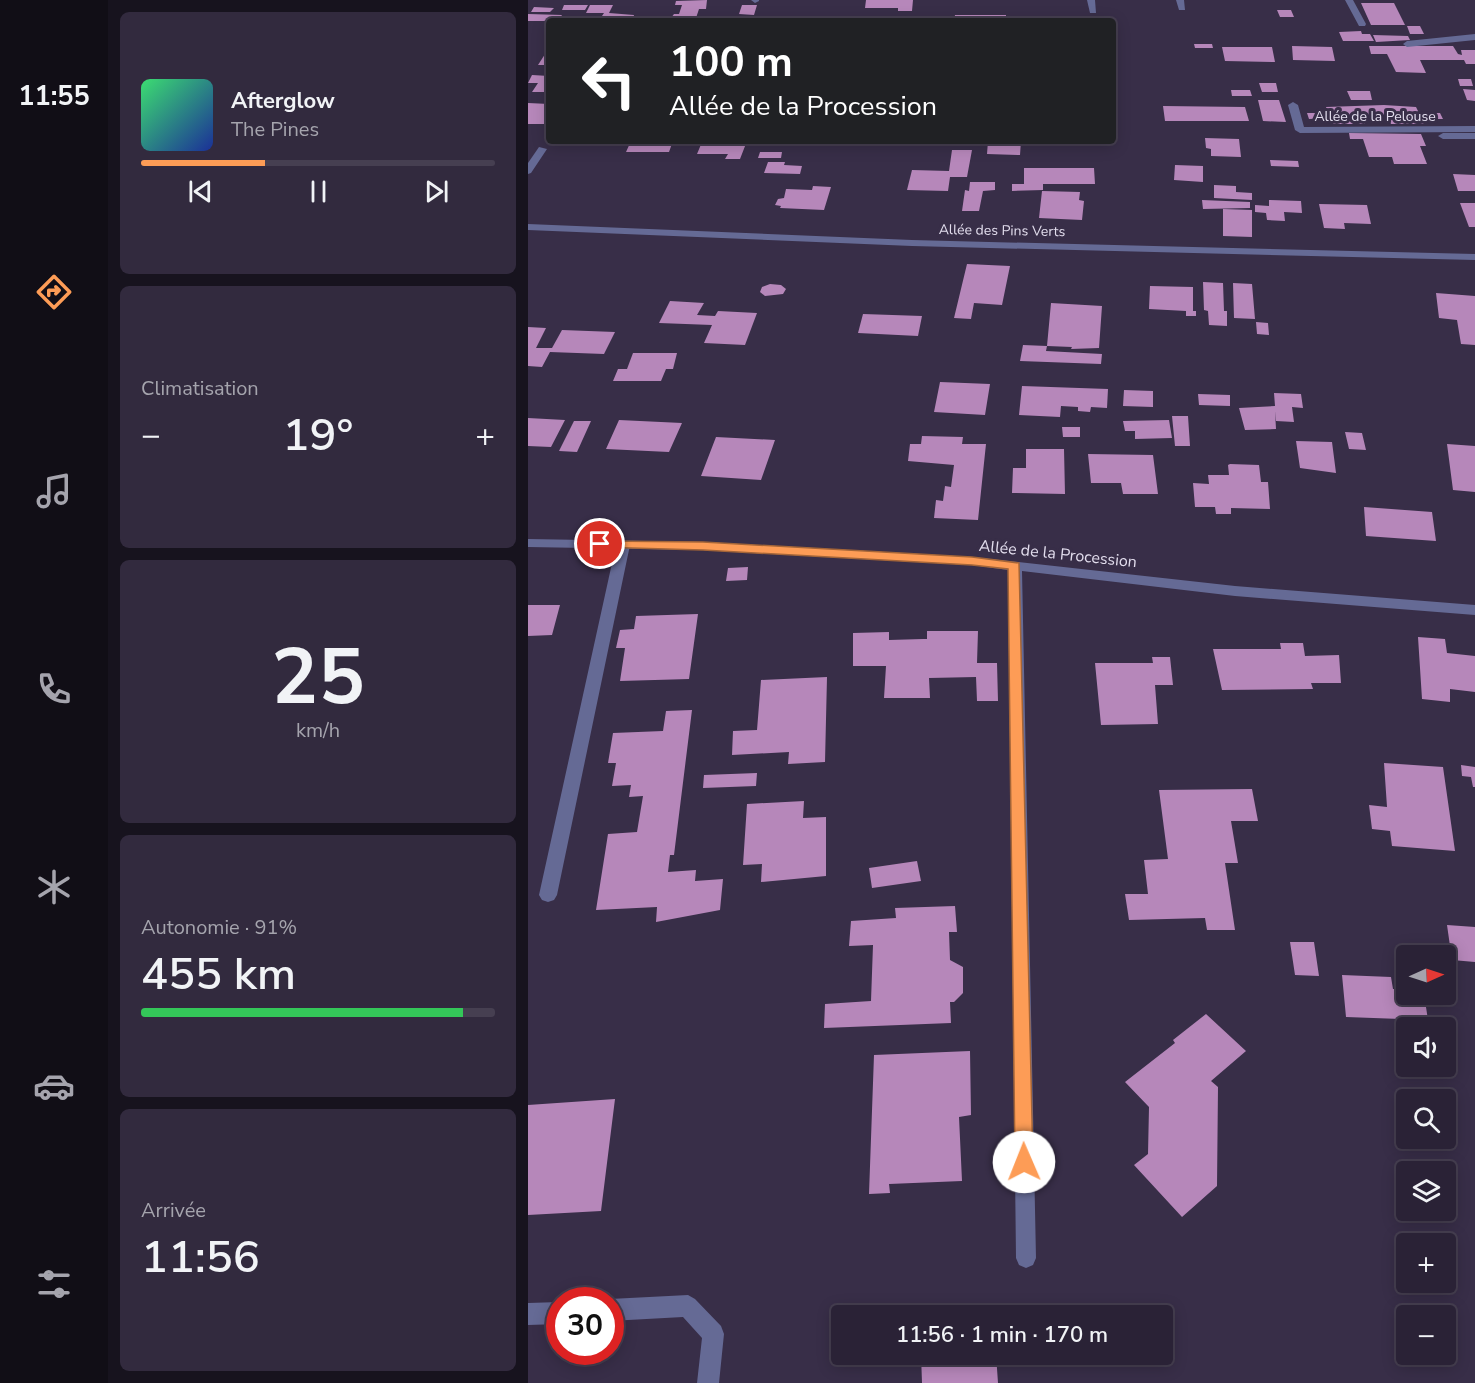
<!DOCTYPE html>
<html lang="fr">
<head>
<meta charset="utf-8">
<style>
	body { margin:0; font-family:"Nunito Sans",sans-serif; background:#322a3e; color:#f1f3f6; height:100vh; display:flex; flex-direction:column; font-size:22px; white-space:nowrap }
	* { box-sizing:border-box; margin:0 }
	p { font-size:20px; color:#a5a4ad }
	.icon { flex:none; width:33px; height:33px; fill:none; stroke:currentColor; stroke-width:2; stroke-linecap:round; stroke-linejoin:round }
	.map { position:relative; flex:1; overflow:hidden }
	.sheet { display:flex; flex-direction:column; gap:12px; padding:12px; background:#17131e; width:420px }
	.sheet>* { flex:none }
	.hud { position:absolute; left:18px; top:18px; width:570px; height:126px; border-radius:6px; box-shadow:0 3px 15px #0003,0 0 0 2px #463f51; background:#202124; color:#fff; overflow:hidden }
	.needle { width:39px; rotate:87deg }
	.buttons { position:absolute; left:868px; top:945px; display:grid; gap:12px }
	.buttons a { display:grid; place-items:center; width:60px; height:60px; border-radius:6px; background:#2a2236; box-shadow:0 3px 15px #0003,0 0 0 2px #463f51; font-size:30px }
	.speed { position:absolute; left:18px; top:1287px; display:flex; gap:12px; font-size:30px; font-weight:700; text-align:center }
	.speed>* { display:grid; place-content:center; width:78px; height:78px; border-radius:50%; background:#2a2236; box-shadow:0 3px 15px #0003,0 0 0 2px #463f51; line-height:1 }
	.speed .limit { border:9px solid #d22; background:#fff; color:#111 }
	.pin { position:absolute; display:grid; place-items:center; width:51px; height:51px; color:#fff; margin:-26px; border:3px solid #fff; border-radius:50%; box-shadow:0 2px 6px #0007 }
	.me { position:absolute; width:66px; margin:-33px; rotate:359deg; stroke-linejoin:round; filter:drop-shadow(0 0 4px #0008) }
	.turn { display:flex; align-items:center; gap:21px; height:126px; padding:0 24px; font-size:27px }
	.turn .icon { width:78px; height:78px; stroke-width:2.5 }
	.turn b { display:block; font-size:42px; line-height:51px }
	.big { font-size:45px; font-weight:600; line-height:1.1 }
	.sheet .tile { flex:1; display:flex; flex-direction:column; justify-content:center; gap:9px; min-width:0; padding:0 21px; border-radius:9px; background:#322a3e }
	.sheet .dial { align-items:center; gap:0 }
	.dial b { font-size:78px; line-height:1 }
	.song { display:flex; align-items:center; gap:18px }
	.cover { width:72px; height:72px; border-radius:9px; background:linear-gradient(135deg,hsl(140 70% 55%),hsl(230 70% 35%)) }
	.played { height:6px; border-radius:3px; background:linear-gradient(90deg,#fd9c56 35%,#463f51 35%) }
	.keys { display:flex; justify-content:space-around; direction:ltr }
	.heat { display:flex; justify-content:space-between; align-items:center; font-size:33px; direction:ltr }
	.charge { height:9px; border-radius:4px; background:linear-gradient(90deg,#34c759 91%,#463f51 0) }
	.trip { position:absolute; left:303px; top:1305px; width:342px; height:60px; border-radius:6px; background:#2a2236; box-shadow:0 3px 15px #0003,0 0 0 2px #463f51; font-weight:600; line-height:60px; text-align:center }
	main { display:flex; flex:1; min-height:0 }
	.tab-bar { display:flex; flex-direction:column; width:108px; justify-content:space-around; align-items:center; background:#110e16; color:#a5a4ad }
	.tab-bar .icon { width:42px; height:42px }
	.tab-bar .on { color:#fd9c56 }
	.tab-bar b { font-size:27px; color:#f1f3f6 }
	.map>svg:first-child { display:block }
	.building { fill:#b687ba }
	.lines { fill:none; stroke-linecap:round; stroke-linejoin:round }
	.lane { fill:#656a95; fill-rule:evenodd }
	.street { fill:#656a95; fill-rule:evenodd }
	.route { fill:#fd9c56; stroke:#a46538; stroke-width:1.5 }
	.labels { text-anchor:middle; stroke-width:6; stroke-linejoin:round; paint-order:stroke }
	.far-street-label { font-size:14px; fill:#e2dded; stroke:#382e48 }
	.street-label { font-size:16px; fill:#e2dded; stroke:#382e48 }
</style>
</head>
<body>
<main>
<nav class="tab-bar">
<b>11:55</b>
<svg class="icon on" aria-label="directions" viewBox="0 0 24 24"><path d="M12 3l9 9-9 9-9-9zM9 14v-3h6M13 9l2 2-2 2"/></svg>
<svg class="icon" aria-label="music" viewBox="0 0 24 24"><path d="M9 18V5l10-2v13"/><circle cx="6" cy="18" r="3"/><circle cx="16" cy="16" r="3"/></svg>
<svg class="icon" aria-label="phone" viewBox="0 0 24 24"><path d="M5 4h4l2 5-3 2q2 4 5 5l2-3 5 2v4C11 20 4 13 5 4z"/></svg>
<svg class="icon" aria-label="climate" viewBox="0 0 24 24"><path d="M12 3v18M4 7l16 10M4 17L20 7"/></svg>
<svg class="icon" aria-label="car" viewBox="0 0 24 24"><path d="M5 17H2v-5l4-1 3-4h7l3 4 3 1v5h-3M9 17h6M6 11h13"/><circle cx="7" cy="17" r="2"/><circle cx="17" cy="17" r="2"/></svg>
<svg class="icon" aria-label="filters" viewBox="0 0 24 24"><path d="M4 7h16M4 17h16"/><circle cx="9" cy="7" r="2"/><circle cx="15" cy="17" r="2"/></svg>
</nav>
<section class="sheet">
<div class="tile">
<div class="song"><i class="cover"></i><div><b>Afterglow</b><p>The Pines</p></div></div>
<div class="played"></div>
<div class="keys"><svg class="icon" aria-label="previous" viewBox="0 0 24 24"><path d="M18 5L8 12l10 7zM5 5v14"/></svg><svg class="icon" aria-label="pause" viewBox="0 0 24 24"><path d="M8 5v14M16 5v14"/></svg><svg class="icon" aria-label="next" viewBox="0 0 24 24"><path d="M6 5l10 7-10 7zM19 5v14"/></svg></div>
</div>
<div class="tile"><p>Climatisation</p>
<div class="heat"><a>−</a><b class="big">19°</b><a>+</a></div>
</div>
<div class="tile dial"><b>25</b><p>km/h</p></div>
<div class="tile"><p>Autonomie · 91%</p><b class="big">455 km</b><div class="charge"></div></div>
<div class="tile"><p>Arrivée</p><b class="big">11:56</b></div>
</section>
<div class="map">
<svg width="947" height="1383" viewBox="0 0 947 1383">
	<rect width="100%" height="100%" fill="#382e48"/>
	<path class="building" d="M179,0L178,9H171L168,18H143L146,14H151L154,5H147L148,1Z
		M338,0H385L384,11H370V8H337Z
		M833,3H866L877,25H843Z
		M36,5H60L57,10H34Z
		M62,5H85L81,13L106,15L105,20L72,19L76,13H58Z
		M214,5H229L226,15L211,14Z
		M6,7L26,8L22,12H3Z
		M749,10H763L766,17H752Z
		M0,14L34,15L30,21H0Z
		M427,15H478V21H426Z
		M529,16H560L561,21H508L507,17Z
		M879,26H892L896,34H882Z
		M833,31L834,34H842L846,41H815L811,32Z
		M845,35L880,36L882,40L848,42Z
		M666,44H684L685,48H667Z
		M764,46L804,47L807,61L765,60Z
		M841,46H925L930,54L934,55L933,50H947V64H938L936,60H892L898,73L868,72L859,54H843Z
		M694,47H744L747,62L697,61Z
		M21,48V65H10Z
		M4,75L21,76V92H4L10,83H0Z
		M930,79H943L945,86H932Z
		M731,83H748L750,92H734Z
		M935,89L947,90V101L939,100Z
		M703,90H722L724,96H704Z
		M819,91H842L844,100H823Z
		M730,100H751L758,122L735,121Z
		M0,103L21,104V118L18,124H0Z
		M856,105L888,107L891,113H912L915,119H893L896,124H863L859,115H833L837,124H804L802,118L781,119L779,113H800L798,107Z
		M635,106L717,107L721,121H637Z
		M821,133L893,134L898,146H892L899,164H866L864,157H841L835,139H822Z
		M677,138L711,139L713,157L683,156V149L678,148Z
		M103,141H145L141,152H98Z
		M187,141H219L212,159H197L200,154H169L174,142Z
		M460,141H493L492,155L459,154Z
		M424,150H444L439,177H422L420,191L379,190L384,170L421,171Z
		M232,152H254L253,158H230Z
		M742,160L770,161L771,167L743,166Z
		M240,162H257L256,165L274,166L272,174L236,173Z
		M647,165L675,166V182L646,180Z
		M496,168H566L567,184H515V190L484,191V184H496Z
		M925,174L947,175V191H930Z
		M442,182H467V190L455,191L451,211H434L437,190L441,191Z
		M686,185L708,186V192L724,193V200L686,198Z
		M285,186L303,187L296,210L252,208L253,206L247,205L250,199L256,198L258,189L284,190Z
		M514,191L552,192L551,200L556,201L554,220L511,218Z
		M674,200L722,202V208L675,209Z
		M741,200L773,201L774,213L756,212L757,221L739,220L738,213L727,212V205L741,206Z
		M932,203H947V227H941Z
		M791,204L839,205L843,224L816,223L817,229L796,228Z
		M695,209L724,210V237L695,236Z
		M439,264L482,266L474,305L446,303L443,319L426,318Z
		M675,282L695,283L696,311H699V326L681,325L680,311L676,310Z
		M705,283L724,284L727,319L706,318Z
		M242,284L253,285L258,289L255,294L237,296L232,292L234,287Z
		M622,286L665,287V311H668V316H658V311L621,309Z
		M908,293L947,296V345L933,344L929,320L911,318Z
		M142,301L176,303L169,315L187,316L190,311L229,313L217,345L176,343L184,325L131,323Z
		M523,303L574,306L571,348L543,349L544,347L519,346L518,351L574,354L573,364L492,361L495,345L519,346Z
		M335,314L394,316L390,336L330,333Z
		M728,322L740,323L741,335L729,334Z
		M0,327L18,328L8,348H24L34,330L87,332L76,354L22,352L14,367L0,366Z
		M105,353H149L145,369H138L133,381H85L90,369H99Z
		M412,382L462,384L457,415L406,412Z
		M494,386L580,389L579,408L563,407L562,412L550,411V407L533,406L532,417L491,415Z
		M596,390L625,391V407L595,406Z
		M746,393L773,394L775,408L764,407L766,422L748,421L747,411L748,429L717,430L711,408L747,406Z
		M670,394L702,395V406L671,405Z
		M644,416H660L662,446H647Z
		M0,418L37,420L23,447L0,446Z
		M91,420L154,423L141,452L78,449Z
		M641,420L644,438L607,439V431H597L595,421Z
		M46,421H63L49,452L31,451Z
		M534,427H552V437H535Z
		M817,432L834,433L838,450L821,449Z
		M394,436L435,437L434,444H458L450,520L406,518L408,500L415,501L417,486L423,487L426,465L380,461L382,444H393Z
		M188,437L247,440L233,480L173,476Z
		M768,441L804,442L808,473L772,468Z
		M919,444L947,446V492L925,490Z
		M498,449H536L537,494L484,493L485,468H498Z
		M560,454L625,455L630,494H595L593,483H563Z
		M702,464L731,465L733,482H740L742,509L703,508V514H688L687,507H667L665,483L681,484L680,475H701L700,465Z
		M836,507L904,512L908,541L838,536Z
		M220,567L219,580L198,581L200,568Z
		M0,605H32L24,635L0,636Z
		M170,614L161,679L92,681L97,648H88L92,630L106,629L108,616Z
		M399,631H450L449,663H469L470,701H449L448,677L401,678L402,698H356L358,666H325V633L361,632V640L395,639H399Z
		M890,637L917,639L919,653L947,656V692L922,689V702L894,699Z
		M752,643H775L777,656L811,655L813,683H783L785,689L694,690L685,649H753Z
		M624,657H642L645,685H627L630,724L573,725L567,663H625Z
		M299,677L297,762L260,764L261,752L204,755L205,731L229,730L233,680Z
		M164,710L146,855H142L140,872L168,870L167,881L195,879L192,910L128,922L129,907L68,910L80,834L109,832L115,796L101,797L103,785L84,786L88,763H80L85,733L135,731L138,711Z
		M856,763L915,767L927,851L864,846L862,831L844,829L841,805L859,807Z
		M933,765L947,767V787H945L943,777L934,776Z
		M229,773L228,786L175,788L176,775Z
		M724,789L730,821H703L710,863H697L707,930H679L677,918L601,920L597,894H620L616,860L640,859L631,790Z
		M276,801L275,818L298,817V876L233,882L234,864L215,865L219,804Z
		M389,861L393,881L344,888L341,868Z
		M427,906L429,932H421L422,960L435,967V993L426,1002H422L423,1023L296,1028L297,1004L343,1001L345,945L321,946L323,921L368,918L367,908Z
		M919,925L947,927V962L924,960Z
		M762,942H786L791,976L767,975Z
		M814,975L863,977L865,989H879V994H896L900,1020L818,1017Z
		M678,1014L718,1051L683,1081L690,1087L689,1186L654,1217L606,1165L620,1154L621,1107L597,1082L647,1043L645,1040Z
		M442,1051L443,1115L431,1117L434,1181L361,1184L362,1193L341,1194L346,1055Z
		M87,1099L73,1211L0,1215V1105Z
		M393,1354H468L470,1383H394Z"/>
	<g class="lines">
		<path class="lane" d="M223,0H231V1L227,3Z
			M559,0H567L568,13H562Z
			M648,0H656L657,10H651Z
			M817,0H825L838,24L837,26H831Z
			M947,34V40L879,47L875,44L879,41Z
			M947,133V139H915L910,136L915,133Z
			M11,147L19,149L3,173L0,174V163Z
			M95,541L102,545L29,895L26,900L20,902L14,900L11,895L88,545Z
			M160,1295L167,1299L193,1326L196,1334L191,1383H169L174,1338L155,1317L82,1321V1300H79L82,1299Z
			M32,1302V1324L0,1325V1303Z"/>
		<path class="street" d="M765,102L770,105L776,127L947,126V132L772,133L767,130L760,105Z
			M0,224L384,240L947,254V260L384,246L0,230Z
			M0,539L175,542L444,557L707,586L947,605V615L707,596L494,571L508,1258L505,1265L498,1268L491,1265L488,1258L480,570L444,565L175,550L0,547Z"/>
	</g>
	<path class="route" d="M72,541L175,542L444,557L491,563L505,1162L503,1168L496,1170L490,1168L487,1162L480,569L444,565L175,550L67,547L65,544Z"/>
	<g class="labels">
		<g class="far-street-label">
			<text x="847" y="121">Allée de la Pelouse</text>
			<text transform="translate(474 230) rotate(1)" y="5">Allée des Pins Verts</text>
		</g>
		<g class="street-label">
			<text transform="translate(530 553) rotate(6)" y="6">Allée de la Procession</text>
		</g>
	</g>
</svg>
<div class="buttons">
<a><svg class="needle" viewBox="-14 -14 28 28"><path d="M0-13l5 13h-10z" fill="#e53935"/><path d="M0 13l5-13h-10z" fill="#a5a4ad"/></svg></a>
<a><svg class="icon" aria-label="sound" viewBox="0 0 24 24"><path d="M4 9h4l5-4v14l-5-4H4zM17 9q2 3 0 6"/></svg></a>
<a><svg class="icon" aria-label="search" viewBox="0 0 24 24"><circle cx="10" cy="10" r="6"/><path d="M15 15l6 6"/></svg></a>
<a><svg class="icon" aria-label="layers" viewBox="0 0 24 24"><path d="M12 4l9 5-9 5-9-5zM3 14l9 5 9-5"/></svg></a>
<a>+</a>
<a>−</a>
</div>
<div class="speed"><div class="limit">30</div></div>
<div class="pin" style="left:72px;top:544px;background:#d93025"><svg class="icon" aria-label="arrive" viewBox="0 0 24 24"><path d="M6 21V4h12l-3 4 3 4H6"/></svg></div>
<svg class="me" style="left:496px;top:1162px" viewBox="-20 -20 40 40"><circle r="19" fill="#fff"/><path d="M0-13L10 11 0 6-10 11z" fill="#fd9c56"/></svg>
<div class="trip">11:56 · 1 min · 170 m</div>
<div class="hud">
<div class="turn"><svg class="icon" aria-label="left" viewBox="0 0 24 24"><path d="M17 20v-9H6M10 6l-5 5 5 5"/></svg><div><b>100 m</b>Allée de la Procession</div></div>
</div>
</div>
</main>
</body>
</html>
